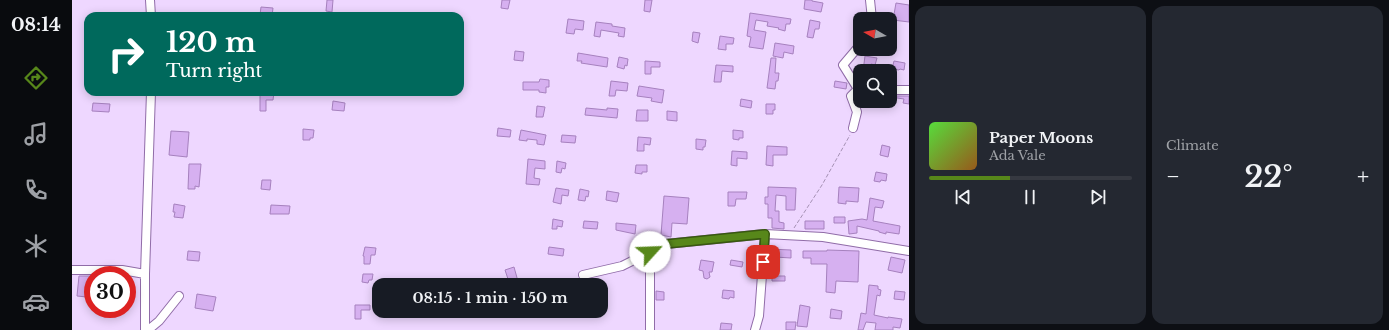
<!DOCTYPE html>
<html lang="en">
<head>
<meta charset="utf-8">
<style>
	body { margin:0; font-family:"Libre Baskerville",serif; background:#242831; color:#f1f3f6; height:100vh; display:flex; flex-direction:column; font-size:15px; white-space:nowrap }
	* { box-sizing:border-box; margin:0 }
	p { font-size:13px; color:#9ea1a6 }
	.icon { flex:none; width:22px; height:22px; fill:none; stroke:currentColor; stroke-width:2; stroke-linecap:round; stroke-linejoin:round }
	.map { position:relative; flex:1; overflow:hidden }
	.panel { display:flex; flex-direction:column; gap:6px; padding:6px; background:#0d0f14; width:480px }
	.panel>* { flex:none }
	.top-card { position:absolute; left:12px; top:12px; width:380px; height:84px; border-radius:12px; box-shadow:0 2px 10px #0003; background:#00695c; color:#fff; overflow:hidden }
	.needle { width:26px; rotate:279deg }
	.buttons { position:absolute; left:781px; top:12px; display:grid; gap:8px }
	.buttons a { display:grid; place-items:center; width:44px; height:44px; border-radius:8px; background:#171b24; box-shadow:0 2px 10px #0003; font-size:20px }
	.speed { position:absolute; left:12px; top:266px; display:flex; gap:8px; font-size:20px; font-weight:700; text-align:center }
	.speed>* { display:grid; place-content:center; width:52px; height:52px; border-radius:50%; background:#171b24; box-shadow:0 2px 10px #0003; line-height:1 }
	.speed .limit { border:6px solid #d22; background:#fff; color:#111 }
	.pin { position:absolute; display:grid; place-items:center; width:34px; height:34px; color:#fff; margin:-17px; border-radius:8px; box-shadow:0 2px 6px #0006 }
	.me { position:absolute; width:44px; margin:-22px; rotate:65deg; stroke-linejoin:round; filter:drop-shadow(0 0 3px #0008) }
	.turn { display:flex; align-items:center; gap:14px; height:84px; padding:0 16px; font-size:18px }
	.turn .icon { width:52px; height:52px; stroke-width:2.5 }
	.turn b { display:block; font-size:28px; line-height:34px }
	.big { font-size:30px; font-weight:600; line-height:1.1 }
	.panel .widget { flex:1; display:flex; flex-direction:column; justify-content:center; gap:6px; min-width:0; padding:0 14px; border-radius:12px; background:#242831 }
	.song { display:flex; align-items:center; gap:12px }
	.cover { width:48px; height:48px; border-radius:6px; background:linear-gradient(135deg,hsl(110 70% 55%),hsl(30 70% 35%)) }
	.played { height:4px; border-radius:2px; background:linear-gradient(90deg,#57871a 40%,#363941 40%) }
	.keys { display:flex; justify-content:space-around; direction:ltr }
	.heat { display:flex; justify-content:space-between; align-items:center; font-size:22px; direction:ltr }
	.panel .tiles { flex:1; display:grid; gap:6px; grid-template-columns:repeat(2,1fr) }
	.trip { position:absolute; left:300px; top:278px; width:236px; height:40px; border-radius:12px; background:#171b24; box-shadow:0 2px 10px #0003; font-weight:600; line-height:40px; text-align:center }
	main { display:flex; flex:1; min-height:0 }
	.menu { display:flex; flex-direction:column; width:72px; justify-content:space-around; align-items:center; background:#090b0e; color:#9ea1a6 }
	.menu .icon { width:28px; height:28px }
	.menu .on { color:#57871a }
	.menu b { font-size:18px; color:#f1f3f6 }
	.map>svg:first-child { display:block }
	.building { fill:#d6b0f0; stroke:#a681be }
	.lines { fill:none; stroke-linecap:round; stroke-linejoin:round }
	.minor-casing { stroke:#906ca8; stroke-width:10 }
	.path { stroke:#a591b4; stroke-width:1; stroke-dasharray:4 2; stroke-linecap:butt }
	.minor { stroke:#fff; stroke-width:8 }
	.route-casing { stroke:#395811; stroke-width:10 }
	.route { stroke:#57871a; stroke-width:7 }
</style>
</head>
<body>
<main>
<nav class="menu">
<b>08:14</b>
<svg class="icon on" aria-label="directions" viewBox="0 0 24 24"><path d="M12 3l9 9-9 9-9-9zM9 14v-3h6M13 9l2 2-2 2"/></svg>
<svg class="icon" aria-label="music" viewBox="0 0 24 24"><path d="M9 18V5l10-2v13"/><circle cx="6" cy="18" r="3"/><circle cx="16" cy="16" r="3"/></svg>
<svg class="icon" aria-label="phone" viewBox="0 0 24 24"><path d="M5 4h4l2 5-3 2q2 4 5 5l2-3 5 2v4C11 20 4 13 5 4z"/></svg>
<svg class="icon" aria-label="climate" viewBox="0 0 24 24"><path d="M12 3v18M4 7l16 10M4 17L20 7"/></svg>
<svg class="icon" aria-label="car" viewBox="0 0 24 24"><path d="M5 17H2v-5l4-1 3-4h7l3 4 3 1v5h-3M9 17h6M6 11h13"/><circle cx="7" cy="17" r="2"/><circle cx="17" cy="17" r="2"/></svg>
</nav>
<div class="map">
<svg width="837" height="330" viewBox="0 0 837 330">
	<rect width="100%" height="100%" fill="#eed7ff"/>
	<path class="building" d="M255,0H261L260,12L254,11Z
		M430,0H438L436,9L429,8Z
		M573,0H580L578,12L572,11Z
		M733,0H740V1L751,3L749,12L732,9Z
		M824,3L837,5V22L821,20Z
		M189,7L201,8L200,16L188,15Z
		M678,13L719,19L718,24H714L713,31L706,29L707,28L695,26L696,22L684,20L682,30L694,32L691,49L677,47L679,37L675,36Z
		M496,19L512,21L511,30L503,29L502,34L494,33Z
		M738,20L748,22L747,29H743L741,38L735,37Z
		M524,22L540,24V26L553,28L552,37L546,36L547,33L529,30L528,37L522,36Z
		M621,32L628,33L626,43L620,41Z
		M648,36L662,38L661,44H654V50L646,49Z
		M703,43L722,46L721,54L712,52L711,58L701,56Z
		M443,51L452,52L451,61L442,60Z
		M506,53L536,58L535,67L509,63L510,61H505Z
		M793,56L805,58L803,65L799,64L798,71H791Z
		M547,57L556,59L555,66L553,65L552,69L545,67Z
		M699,58H704L703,73H707L706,81H704L703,89L695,88Z
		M573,61L588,62V67H579V74H573Z
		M822,61L833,63L832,70L828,69L827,70L820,69Z
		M644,65L661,66V72L650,71L649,82H642Z
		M468,79L477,80V87H474V93L467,92V90H451V82H467Z
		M539,81L556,83L555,91L544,90L543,96H537Z
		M763,81L775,83L774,89L762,87Z
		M567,86L592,90L590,103L579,101L580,98L565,96Z
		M188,92H202L201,100H194V111H188Z
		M818,96H837V104L831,103L832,99L818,97Z
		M669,99L680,101L679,108L668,106Z
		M261,101L273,103L272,111L260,110Z
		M21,103L38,104L37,112L20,111Z
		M694,104H703V110H701V114H694Z
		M465,106L473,107L471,117H464Z
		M514,108L535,110V108L546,109L545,118L513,115Z
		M565,110H576V121H564Z
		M595,111L605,112V121L595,120Z
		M426,128L439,130L438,137L425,136Z
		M231,129L242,130L241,138H238V140H231Z
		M449,130L474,135L472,145L465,144V140L455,139V141L447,140Z
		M661,130L671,131V138H667V140L661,139Z
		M99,131L117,132L115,157L97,155Z
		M490,135L504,136L503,143L489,142Z
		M566,137L579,138L578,145L572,144V151H565Z
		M624,139L634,140L633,147H631V150L624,149Z
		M810,145L818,147L816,157L808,155Z
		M695,146L715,147V155H701V166L694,165Z
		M660,151L675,152V159L665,158V166L659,165Z
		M456,159L473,161V169L463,168L462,178L468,179L467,185L454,184Z
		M485,161L494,163L493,169L490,168L489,173L484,172Z
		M117,164H129L127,187L123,186V189H116Z
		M564,165H575V172H570V174L563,173Z
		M804,172L815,174L814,181L809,180L808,182L802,181Z
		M190,180H199L198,190L189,189Z
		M696,187L724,188L723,210H714V196L704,195L703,211H707V222L712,223V229L700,228V218H696V204H693V197H696Z
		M767,187L787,188L786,202L774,201V204L766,203Z
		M484,188L497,190L496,196L490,195L489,204L481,202Z
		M508,189L517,191L516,197L514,196L513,201L506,200Z
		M535,191L547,193L545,202L534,200Z
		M656,192H675L674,199H664L663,206H656Z
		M592,196L617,198L615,224L600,223L599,237L589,235Z
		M798,198L812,201L810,208L803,207L801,221L828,226L827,234L814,232V234L807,232V231L785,226V233L777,234L776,221L790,219L795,220Z
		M102,204L113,206L111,218L102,217L103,212H101Z
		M199,205L218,206L217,214H198Z
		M762,217H773V223H762Z
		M481,219L491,221L490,227L485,226V229H480Z
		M512,221L526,222L525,229L511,228Z
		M733,221H752V229H733Z
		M544,223L564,225L563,234L544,230Z
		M293,247L304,248L303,255H299L298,264H292V256H291Z
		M477,247L492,249L491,256L476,254Z
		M697,249L719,250V258L703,257V268L696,267Z
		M755,250L787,251L786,282L764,281L763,293L754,292L755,264H739V258H731V251H755Z
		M116,251L128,252L127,261L115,260Z
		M819,257L833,260L830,273L816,270Z
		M629,260L642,262L640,272H637L638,277L635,279L632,278L631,271L627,270Z
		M659,260L671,262L670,267L658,265Z
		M442,267L447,285H438L433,270Z
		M291,274H301L300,280H297L296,283L290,282Z
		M7,276H21V296L15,295V297L5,296Z
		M700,276H713V281H700Z
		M797,285L806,286V289L809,290L808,296L805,295L802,315L816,318V317L830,319L828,328L821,327V330H803L804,323L794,322L791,330H786L789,313L794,314Z
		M651,290L662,291V298L658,297L657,299L650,298Z
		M584,291L592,292V300H584Z
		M823,291L833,292L832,300L822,299Z
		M125,294L144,297L141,311L123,308Z
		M283,305H298V310H289V319H283Z
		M728,305L738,307L735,327L725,326Z
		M759,309L770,311L769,319L758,318Z
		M714,322H724L723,330H714Z
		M649,323L660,324L659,330H648Z"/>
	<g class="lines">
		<defs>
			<path id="minor" d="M78,0L79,16
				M798,0L800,19
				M786,89L771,65L788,45
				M818,90H837
				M781,128L785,112L779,96L786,89H788
				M0,270H50L73,274
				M511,275L550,266L594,244L693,234L751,237L837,251
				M73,330V274L79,92
				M76,330L87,321L107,296
				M578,330V252
				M683,330L687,316L693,234"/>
		</defs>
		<use href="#minor" class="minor-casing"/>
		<path class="path" d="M722,228L750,185L778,135"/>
		<use href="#minor" class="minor"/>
	</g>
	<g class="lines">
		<defs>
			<path id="route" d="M578,252L594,244L693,234L691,262"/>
		</defs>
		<use href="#route" class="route-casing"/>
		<use href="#route" class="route"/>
	</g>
</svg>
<div class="buttons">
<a><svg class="needle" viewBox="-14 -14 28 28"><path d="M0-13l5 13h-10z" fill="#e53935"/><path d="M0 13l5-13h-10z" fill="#9ea1a6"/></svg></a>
<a><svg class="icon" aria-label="search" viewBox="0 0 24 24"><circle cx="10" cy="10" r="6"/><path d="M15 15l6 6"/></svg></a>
</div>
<div class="speed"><div class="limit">30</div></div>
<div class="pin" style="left:691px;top:262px;background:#d93025"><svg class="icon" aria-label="arrive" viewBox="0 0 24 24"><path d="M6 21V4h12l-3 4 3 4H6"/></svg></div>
<svg class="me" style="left:578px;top:252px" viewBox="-20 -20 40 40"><circle r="19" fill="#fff"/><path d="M0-13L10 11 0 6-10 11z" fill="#57871a"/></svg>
<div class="trip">08:15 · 1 min · 150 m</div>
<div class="top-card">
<div class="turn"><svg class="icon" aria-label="right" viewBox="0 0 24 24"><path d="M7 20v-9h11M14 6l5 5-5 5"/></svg><div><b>120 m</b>Turn right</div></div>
</div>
</div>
<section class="panel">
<div class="tiles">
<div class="widget">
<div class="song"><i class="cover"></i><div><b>Paper Moons</b><p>Ada Vale</p></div></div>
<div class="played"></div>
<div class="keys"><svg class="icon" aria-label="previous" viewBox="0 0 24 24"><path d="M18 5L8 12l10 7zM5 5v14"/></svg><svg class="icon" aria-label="pause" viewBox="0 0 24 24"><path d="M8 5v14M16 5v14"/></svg><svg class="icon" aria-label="next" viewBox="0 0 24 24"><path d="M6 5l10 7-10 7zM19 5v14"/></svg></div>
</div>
<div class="widget"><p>Climate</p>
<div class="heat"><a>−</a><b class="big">22°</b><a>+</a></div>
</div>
</div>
</section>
</main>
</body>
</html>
